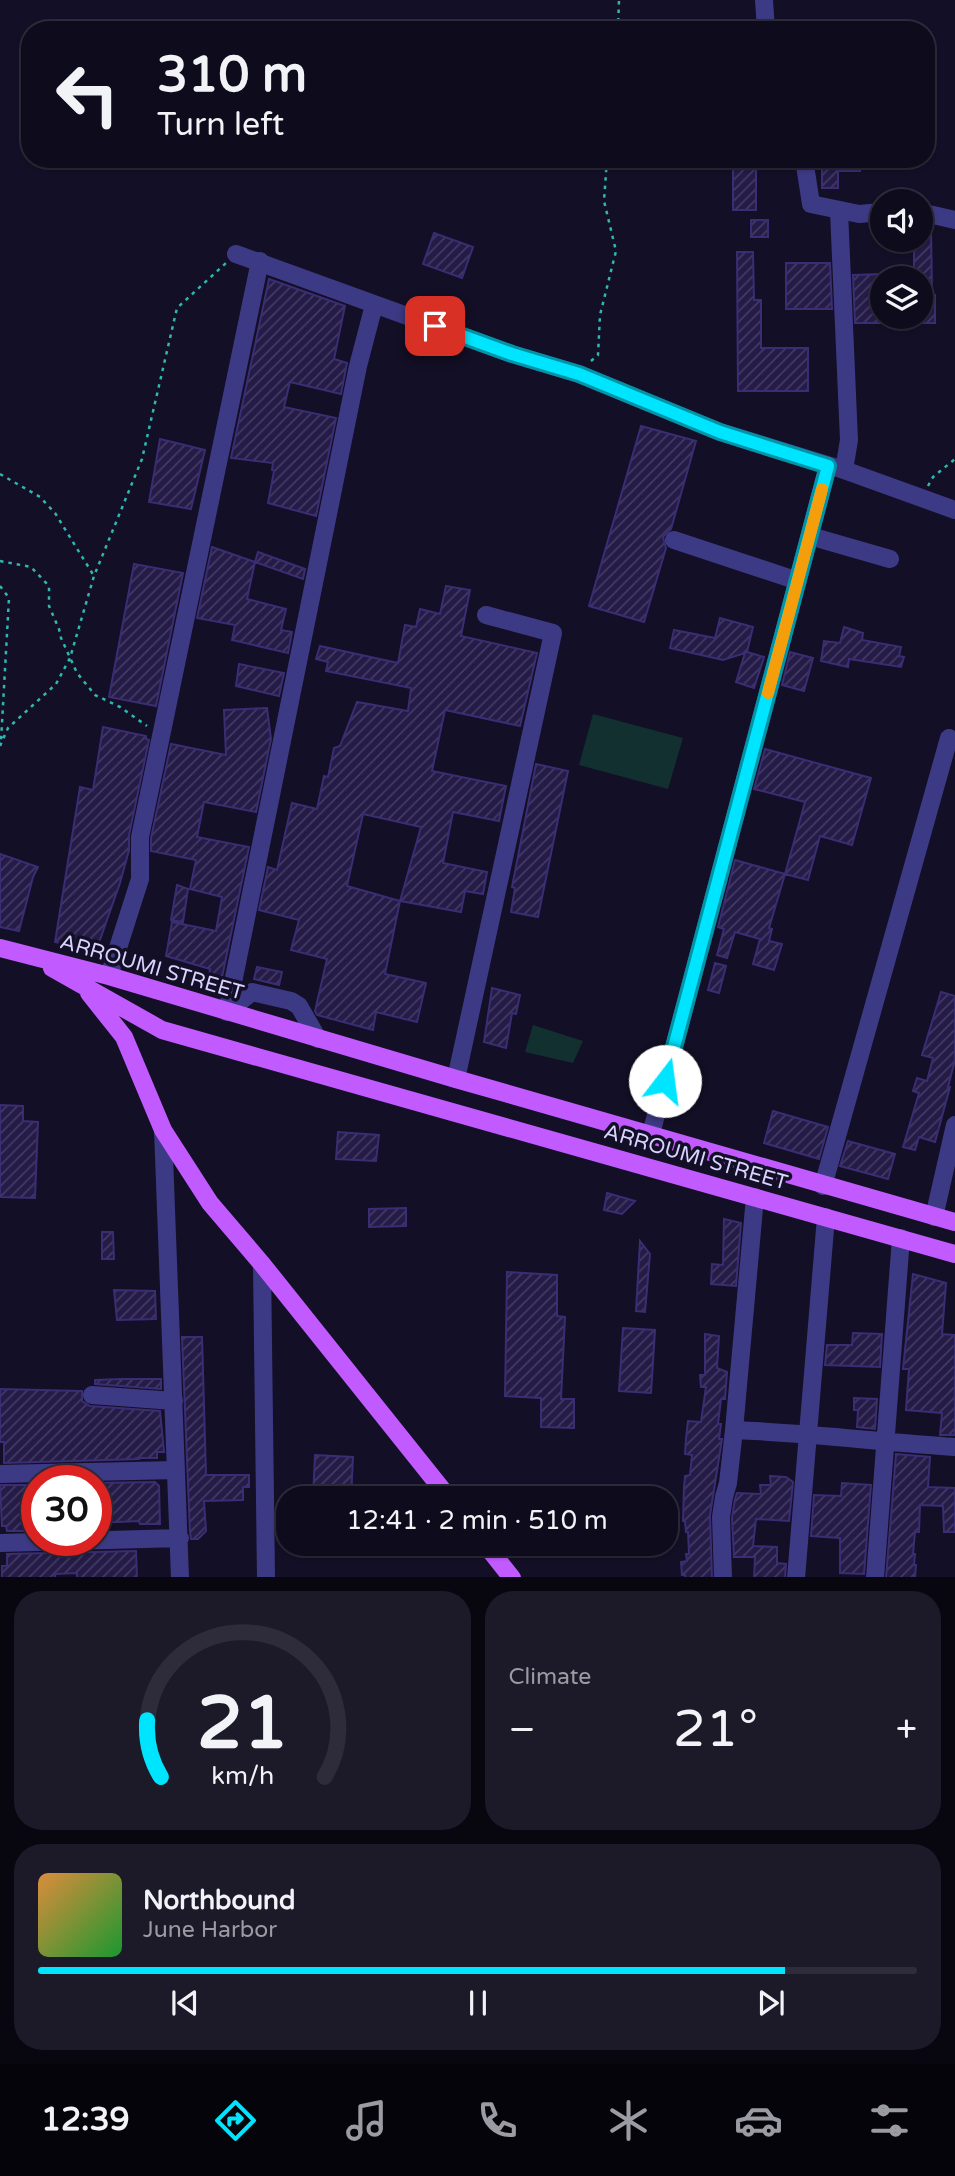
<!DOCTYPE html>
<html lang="en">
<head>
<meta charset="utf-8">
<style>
	body { margin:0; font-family:"Varela Round",sans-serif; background:#1c1929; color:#f1f3f6; height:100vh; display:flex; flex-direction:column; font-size:26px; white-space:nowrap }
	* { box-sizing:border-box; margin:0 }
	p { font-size:23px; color:#9b9ba3 }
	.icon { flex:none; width:38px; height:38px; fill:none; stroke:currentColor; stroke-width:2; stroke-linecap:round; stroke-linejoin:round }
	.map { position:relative; height:1577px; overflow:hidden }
	.side { display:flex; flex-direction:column; gap:14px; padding:14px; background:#08060f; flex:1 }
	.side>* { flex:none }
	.hud { position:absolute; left:21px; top:21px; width:914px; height:147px; border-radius:28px; box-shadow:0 2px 5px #0004,0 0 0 2px #2e2b3b; background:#0e0b1c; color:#f1f3f6; overflow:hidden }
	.buttons { position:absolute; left:870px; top:189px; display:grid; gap:14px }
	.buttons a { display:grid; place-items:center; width:63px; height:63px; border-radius:50%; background:#0e0b1c; box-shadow:0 2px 5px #0004,0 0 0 2px #2e2b3b; font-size:35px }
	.speed { position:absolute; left:21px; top:1465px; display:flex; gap:14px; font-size:35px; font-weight:700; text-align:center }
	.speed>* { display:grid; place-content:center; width:91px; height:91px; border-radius:50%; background:#0e0b1c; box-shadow:0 2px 5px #0004,0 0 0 2px #2e2b3b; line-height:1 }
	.speed .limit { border:10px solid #d22; background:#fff; color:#111 }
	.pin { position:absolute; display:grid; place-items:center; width:60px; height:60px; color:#fff; margin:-30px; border-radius:14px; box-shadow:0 4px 10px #0006 }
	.me { position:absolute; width:77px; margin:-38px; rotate:15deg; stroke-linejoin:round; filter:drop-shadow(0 0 5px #0008) }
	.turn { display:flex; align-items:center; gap:24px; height:147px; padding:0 21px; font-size:32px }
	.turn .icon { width:91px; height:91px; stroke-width:2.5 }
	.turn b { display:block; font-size:49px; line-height:60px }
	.big { font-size:52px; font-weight:600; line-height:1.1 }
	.side .tile { flex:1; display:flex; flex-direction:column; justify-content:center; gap:10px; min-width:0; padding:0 24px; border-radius:28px; background:#1c1929 }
	.side .dial { align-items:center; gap:0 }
	.dial svg { height:182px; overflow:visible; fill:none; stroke:#2e2b3b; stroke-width:7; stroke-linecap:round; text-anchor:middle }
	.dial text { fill:#f1f3f6; stroke:none }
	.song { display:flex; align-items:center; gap:21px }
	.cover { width:84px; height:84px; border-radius:10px; background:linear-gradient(135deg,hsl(30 70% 55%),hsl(130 70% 35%)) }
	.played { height:7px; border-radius:4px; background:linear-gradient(90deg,#00e5ff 85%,#2e2b3b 85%) }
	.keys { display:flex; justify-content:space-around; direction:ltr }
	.heat { display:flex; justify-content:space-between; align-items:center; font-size:38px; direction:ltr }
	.side .tiles { flex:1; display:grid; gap:14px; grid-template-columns:1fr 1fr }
	.tile:last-child { grid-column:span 2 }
	.trip { position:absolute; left:276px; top:1486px; width:402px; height:70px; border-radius:28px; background:#0e0b1c; box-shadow:0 2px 5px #0004,0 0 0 2px #2e2b3b; font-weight:600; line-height:70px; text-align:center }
	.menu { display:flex; height:112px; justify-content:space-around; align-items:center; background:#06040b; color:#9b9ba3 }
	.menu .icon { width:49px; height:49px }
	.menu .current { color:#00e5ff }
	.menu b { font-size:32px; color:#f1f3f6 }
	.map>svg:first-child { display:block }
	.park { fill:#12302f }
	.building { fill:url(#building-hatch); stroke:#3b2d73; stroke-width:2; fill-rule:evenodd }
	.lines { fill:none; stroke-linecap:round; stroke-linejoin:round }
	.path { stroke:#2fb8b0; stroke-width:2.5; stroke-dasharray:3.5 5; stroke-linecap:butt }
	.minor { stroke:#3d3a85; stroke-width:18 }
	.major { stroke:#c25bff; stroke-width:18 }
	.route-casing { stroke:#0095a6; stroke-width:18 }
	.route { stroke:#00e5ff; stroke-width:12 }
	.slow { stroke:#f59e0b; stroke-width:12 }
	.labels { text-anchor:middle; stroke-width:7; stroke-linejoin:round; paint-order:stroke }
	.street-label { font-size:21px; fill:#d9d4ff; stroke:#130f26 }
</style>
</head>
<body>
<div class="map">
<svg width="955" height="1578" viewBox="0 0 955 1578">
	<defs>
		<pattern id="building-hatch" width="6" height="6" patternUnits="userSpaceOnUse" patternTransform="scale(1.75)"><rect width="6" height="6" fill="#241b47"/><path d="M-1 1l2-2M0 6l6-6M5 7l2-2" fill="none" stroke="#433b63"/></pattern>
	</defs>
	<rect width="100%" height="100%" fill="#130f26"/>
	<path class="park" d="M593,714L683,738L668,789L579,765Z
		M533,1025L583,1041L573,1063L525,1052Z"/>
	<path class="building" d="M733,159H756V210H733Z
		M822,159H860V171H838V188H822Z
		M751,220H768V237H751Z
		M920,226H931L932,295H935V323H920V278H914V240H920Z
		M434,233L473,247L462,278L423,264Z
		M737,252H753L754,300H761V348H808V391H738Z
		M786,263H830L832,309H786Z
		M882,274V323H855L853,275Z
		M269,279L345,306L334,359L347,363L341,394L290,382L284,407L336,418L316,516L268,503L274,471L272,470L273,463L231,458Z
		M641,426L696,441L671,529L663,537L666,548L644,622L589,606Z
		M160,439L205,450L191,509L149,502Z
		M212,547L255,562L247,599L286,609L281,630L292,632L288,653L232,640L235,625L197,618Z
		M258,552L305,569L303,579L255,562Z
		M134,564L183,573L156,706L109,697Z
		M446,586L470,590L461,636L537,653L520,726L445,710L432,771L506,786L499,821L453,812L443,863L487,872L483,894L465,891L461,912L400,901L385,974L426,983L417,1022L376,1012L373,1030L317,1015L315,1011L327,959L291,950L299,920L259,910L268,867L277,870L292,803L317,809L324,776L328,777L334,748L340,746L357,702L408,711L411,688L326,671L328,662L316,659L320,646L398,663L405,625L416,627L420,609L440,614ZM363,814L421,827L400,901L347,886Z
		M720,618L753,627L747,652L764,657L754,688L736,682L745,653L723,660L670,648L674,630L715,638Z
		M844,627L863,633L862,640L901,647L899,656L904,657L901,667L849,659L848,667L821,661L824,641L840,643Z
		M790,652L813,658L804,691L782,685Z
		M239,664L284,673L279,696L236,686Z
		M267,708L271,739L256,812L204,802L197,837L249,847L220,987L208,984L210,969L166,956L172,922L216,931L222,897L190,889L196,860L151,851V838L171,744L226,755L224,710Z
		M103,727L146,736V739L149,740L129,835V850L120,883L96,951L55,942L80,787L93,790Z
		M765,749L871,778L852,845L820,836L808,880L785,874L805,802L754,789Z
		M536,764L568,771L538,917L511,912L515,888L512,887Z
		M0,854L38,867L33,877L19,931L0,927Z
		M735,860L785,874L769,928L772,929L769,941L782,944L774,970L753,964L760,939L735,932L727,958L717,955L724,929L718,927Z
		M177,885L188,889L183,922L171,920Z
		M715,963L726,966L719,993L708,990Z
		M257,967L282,972L279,985L254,979Z
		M492,988L520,995L516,1014L512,1013L506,1048L484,1042Z
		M941,992L955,996V1060L948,1087H950L935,1142L919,1137L915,1150L903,1147L919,1093L913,1091L917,1078L927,1081L933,1058L922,1055Z
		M0,1105L23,1106V1121L38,1122L35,1198L0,1197Z
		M773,1111L828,1127L819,1159L764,1143Z
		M338,1132L379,1135L376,1161L336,1159Z
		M848,1141L895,1154L888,1179L840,1166Z
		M607,1193L635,1201L622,1214L604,1210Z
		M406,1208V1226L369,1227V1209Z
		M724,1219L741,1223L736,1286L711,1284L712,1264L723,1265Z
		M102,1232H113L114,1259H102Z
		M640,1241L650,1254L645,1312L636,1311Z
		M507,1272L557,1275V1316L565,1317L561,1399H574V1428L541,1427V1398L505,1396Z
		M913,1274L946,1283L942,1334L955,1335V1435H940L942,1413L906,1410L909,1369H903Z
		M114,1290L155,1291L156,1319L117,1320Z
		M623,1328L655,1330L651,1393L619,1391Z
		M853,1333L882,1334L880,1367L825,1365L827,1345H852Z
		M705,1334L719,1336L717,1368L727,1372L725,1399H721L718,1424H721L719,1439H722L710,1515L712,1578H685V1575H682L681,1562L687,1561L686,1554H689L688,1532H686L685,1521H683L684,1487L685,1476L690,1475L692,1455L685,1454L686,1438L688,1421L701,1422L706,1387H701L700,1375H705Z
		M182,1337H202L206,1475H249V1487H243V1500L204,1501L206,1531L198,1539H191L190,1532Z
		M122,1379H161V1389L95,1384V1380Z
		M0,1389L82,1391V1401L90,1406L160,1411L164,1452H157V1458H137L138,1459L4,1463V1442H0Z
		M854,1398L877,1399L875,1429L857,1427L858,1410H854Z
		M896,1454L930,1457L928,1487L955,1488V1532H944L943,1506L920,1505L919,1532H915L913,1554H915L914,1565H916L915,1578H886Z
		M315,1455L353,1457L351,1498H313Z
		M770,1476L786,1477L793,1482L789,1521L756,1519L753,1546L777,1547V1563L786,1564L785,1578H754L755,1557H734L732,1518L735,1499L737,1493L761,1494L760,1485H771Z
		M155,1482L159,1486L160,1524H140L139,1521L96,1523V1483Z
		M842,1483L871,1485L864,1574L840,1573V1538L811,1536L814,1495L841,1496Z
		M0,1485H37V1531H7L6,1526H2Z
		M136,1551L137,1578H77V1573L55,1574V1578H2V1566H7V1554Z"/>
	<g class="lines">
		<path class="path" d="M618,30L619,0
			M591,361L598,355L600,315L616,251L604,201L607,159
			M0,474L40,497L55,513L94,576
			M928,486L933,477L955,459
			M0,561L31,567L49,586V606L59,629L61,638L77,673L95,695L120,707L147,726
			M0,586L9,598L1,741
			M0,746L8,728L56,684L70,658L94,576L142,459L177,308L226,263"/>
		<path class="minor" d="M764,0L766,30
			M804,159L811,204L859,214L882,212
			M839,211L849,440L844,470
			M920,212L955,220
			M236,254L512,354L579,374L720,432L844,470L955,510
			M810,536L890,559
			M674,540L798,581
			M109,976L140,879V837L260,261
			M227,1012L358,366L374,305
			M227,1012L252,992L291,1001L299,1006L318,1039
			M456,1079L553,633L486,615
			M163,1130L180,1578
			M651,1134L828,466
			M823,1186L949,738
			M934,1217L955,1125
			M262,1264L266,1578
			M92,1395L174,1401
			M734,1430C808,1433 881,1442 955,1447
			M0,1474L176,1470
			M0,1543L180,1538
			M723,1578L721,1517L724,1497L728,1483L734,1430L755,1197
			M796,1578L826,1217
			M875,1578L901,1238"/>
		<path class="major" d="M0,948L109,976L456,1079L955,1222
			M52,968L162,1030L955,1254
			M89,993L124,1037L163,1130L210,1203L262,1264L449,1498
			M485,1544L512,1578"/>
	</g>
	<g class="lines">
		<defs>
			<path id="route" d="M435,326L512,354L579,374L720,432L828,466L665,1081"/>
		</defs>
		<use href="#route" class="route-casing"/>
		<use href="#route" class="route"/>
		<path class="slow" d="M768,693L822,489"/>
	</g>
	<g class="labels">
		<g class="street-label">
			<text transform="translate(152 967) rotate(16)" y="7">ARROUMI STREET</text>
			<text transform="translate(696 1157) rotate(16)" y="7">ARROUMI STREET</text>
		</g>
	</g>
</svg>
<div class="buttons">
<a><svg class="icon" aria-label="sound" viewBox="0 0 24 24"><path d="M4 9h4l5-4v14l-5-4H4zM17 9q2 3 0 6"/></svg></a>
<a><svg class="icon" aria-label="layers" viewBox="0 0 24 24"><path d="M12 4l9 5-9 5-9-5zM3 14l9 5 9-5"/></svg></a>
</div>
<div class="speed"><div class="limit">30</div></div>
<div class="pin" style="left:435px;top:326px;background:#d93025"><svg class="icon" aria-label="arrive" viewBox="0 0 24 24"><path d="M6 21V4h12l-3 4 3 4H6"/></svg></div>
<svg class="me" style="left:665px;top:1081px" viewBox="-20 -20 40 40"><circle r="19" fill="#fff"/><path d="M0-13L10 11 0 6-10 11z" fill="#00e5ff"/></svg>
<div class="trip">12:41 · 2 min · 510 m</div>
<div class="hud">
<div class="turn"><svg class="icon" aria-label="left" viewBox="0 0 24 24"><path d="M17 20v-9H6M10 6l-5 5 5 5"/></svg><div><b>310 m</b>Turn left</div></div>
</div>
</div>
<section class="side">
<div class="tiles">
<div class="tile dial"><svg viewBox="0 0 100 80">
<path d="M14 69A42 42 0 1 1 86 69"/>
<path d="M14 69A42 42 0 0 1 8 44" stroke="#00e5ff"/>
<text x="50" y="56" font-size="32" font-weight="700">21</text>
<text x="50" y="72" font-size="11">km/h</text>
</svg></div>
<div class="tile"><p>Climate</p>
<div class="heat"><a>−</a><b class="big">21°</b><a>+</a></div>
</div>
<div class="tile">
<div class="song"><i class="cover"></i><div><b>Northbound</b><p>June Harbor</p></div></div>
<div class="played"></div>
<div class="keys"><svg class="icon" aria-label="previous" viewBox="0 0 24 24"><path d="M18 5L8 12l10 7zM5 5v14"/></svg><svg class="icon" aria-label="pause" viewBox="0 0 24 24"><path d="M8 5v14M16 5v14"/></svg><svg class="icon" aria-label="next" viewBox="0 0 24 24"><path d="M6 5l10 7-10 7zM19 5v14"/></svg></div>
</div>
</div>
</section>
<nav class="menu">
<b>12:39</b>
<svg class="icon current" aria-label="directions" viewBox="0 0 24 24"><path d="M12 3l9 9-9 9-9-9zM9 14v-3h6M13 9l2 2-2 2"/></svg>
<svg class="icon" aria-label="music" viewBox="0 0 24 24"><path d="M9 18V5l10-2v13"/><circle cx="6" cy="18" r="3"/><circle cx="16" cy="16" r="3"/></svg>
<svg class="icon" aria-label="phone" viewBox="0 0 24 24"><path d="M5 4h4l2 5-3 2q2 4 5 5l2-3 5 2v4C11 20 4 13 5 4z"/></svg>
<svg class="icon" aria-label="climate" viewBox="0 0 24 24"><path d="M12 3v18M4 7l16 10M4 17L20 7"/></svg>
<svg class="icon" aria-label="car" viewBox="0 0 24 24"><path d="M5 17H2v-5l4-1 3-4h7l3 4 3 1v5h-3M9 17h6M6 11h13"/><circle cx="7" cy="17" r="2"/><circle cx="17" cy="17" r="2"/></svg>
<svg class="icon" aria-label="filters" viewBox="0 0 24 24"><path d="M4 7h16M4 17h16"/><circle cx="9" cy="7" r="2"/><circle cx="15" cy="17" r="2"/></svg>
</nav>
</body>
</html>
